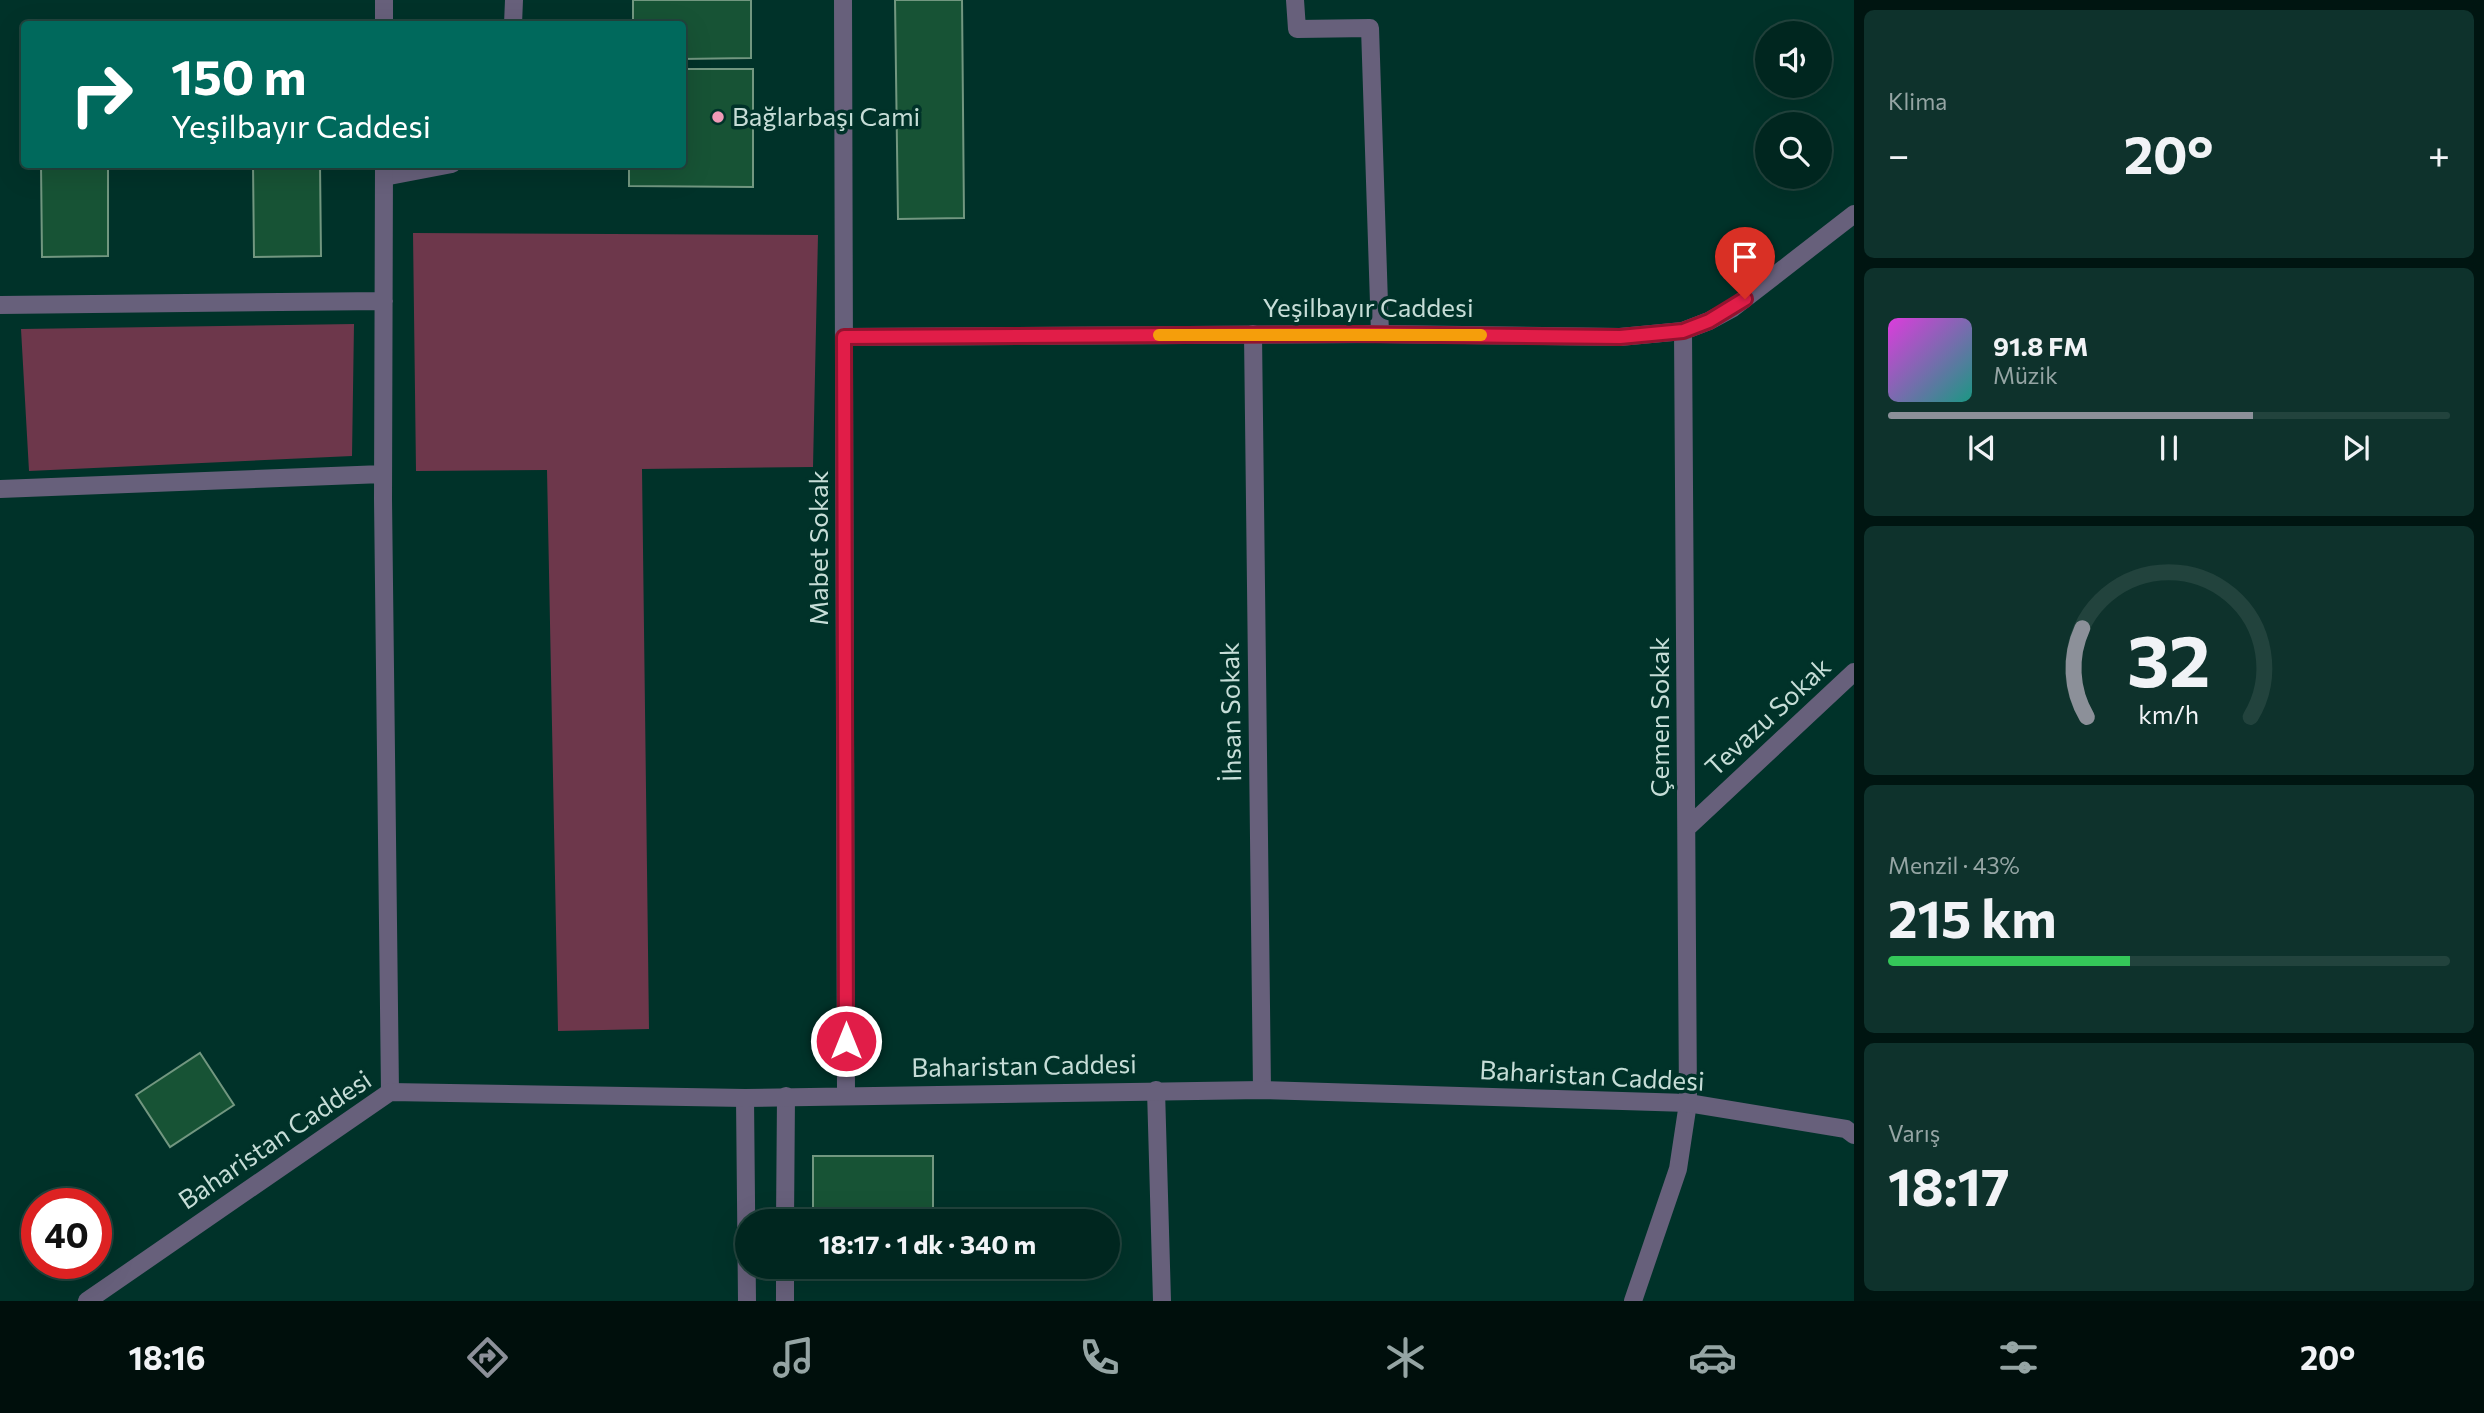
<!DOCTYPE html>
<html lang="tr">
<head>
<meta charset="utf-8">
<style>
	body { margin:0; font-family:Commissioner,sans-serif; background:#0e322c; color:#f1f3f6; height:100vh; display:flex; flex-direction:column; font-size:26px; white-space:nowrap }
	* { box-sizing:border-box; margin:0 }
	p { font-size:23px; color:#95a5a4 }
	.icon { flex:none; width:38px; height:38px; fill:none; stroke:currentColor; stroke-width:2; stroke-linecap:round; stroke-linejoin:round }
	.map { position:relative; flex:1; overflow:hidden }
	.details { display:flex; flex-direction:column; gap:10px; padding:10px; background:#001511; width:630px }
	.details>* { flex:none }
	.banner { position:absolute; left:21px; top:21px; width:665px; height:147px; border-radius:7px; box-shadow:0 7px 28px #0002,0 0 0 2px #22433d; background:#00695c; color:#fff; overflow:hidden }
	.buttons { position:absolute; left:1755px; top:21px; display:grid; gap:14px }
	.buttons a { display:grid; place-items:center; width:77px; height:77px; border-radius:50%; background:#00261f; box-shadow:0 7px 28px #0002,0 0 0 2px #22433d; font-size:35px }
	.speed { position:absolute; left:21px; top:1188px; display:flex; gap:14px; font-size:35px; font-weight:700; text-align:center }
	.speed>* { display:grid; place-content:center; width:91px; height:91px; border-radius:50%; background:#00261f; box-shadow:0 7px 28px #0002,0 0 0 2px #22433d; line-height:1 }
	.speed .limit { border:10px solid #d22; background:#fff; color:#111 }
	.pin { position:absolute; display:grid; place-items:center; width:60px; height:60px; color:#fff; margin:-72px -30px; border-radius:50% 50% 50% 0; rotate:-45deg; box-shadow:0 0 7px #0007 }
	.pin .icon { rotate:45deg }
	.me { position:absolute; width:77px; margin:-38px; rotate:0deg; stroke-linejoin:round; filter:drop-shadow(0 0 5px #0008) }
	.turn { display:flex; align-items:center; gap:24px; height:147px; padding:0 35px; font-size:32px }
	.turn .icon { width:91px; height:91px; stroke-width:2.5 }
	.turn b { display:block; font-size:49px; line-height:60px }
	.big { font-size:52px; font-weight:700; line-height:1.1 }
	.details .tile { flex:1; display:flex; flex-direction:column; justify-content:center; gap:10px; min-width:0; padding:0 24px; border-radius:10px; background:#0e322c }
	.details .dial { align-items:center; gap:0 }
	.dial svg { height:182px; overflow:visible; fill:none; stroke:#22433d; stroke-width:7; stroke-linecap:round; text-anchor:middle }
	.dial text { fill:#f1f3f6; stroke:none }
	.song { display:flex; align-items:center; gap:21px }
	.cover { width:84px; height:84px; border-radius:10px; background:linear-gradient(135deg,hsl(300 70% 55%),hsl(170 70% 35%)) }
	.played { height:7px; border-radius:4px; background:linear-gradient(90deg,#8c9099 65%,#22433d 65%) }
	.keys { display:flex; justify-content:space-around; direction:ltr }
	.heat { display:flex; justify-content:space-between; align-items:center; font-size:38px; direction:ltr }
	.charge { height:10px; border-radius:5px; background:linear-gradient(90deg,#34c759 43%,#22433d 0) }
	.trip { position:absolute; left:735px; top:1209px; width:385px; height:70px; border-radius:35px; background:#00261f; box-shadow:0 7px 28px #0002,0 0 0 2px #22433d; font-weight:700; line-height:70px; text-align:center }
	.dock { display:flex; height:112px; justify-content:space-around; align-items:center; background:#000f0c; color:#95a5a4 }
	.dock .icon { width:49px; height:49px }
	.dock .current { color:#8c9099 }
	.dock b { font-size:32px; color:#f1f3f6 }
	main { display:flex; flex:1; min-height:0 }
	.map>svg:first-child { display:block }
	.green { fill:#6d374b }
	.building { fill:#175335; stroke:#729780; stroke-width:2 }
	.lines { fill:none; stroke-linecap:round; stroke-linejoin:round }
	.service { stroke:#67607b; stroke-width:18 }
	.minor { stroke:#67607b; stroke-width:18 }
	.tertiary { stroke:#67607b; stroke-width:18 }
	.route-casing { stroke:#92132f; stroke-width:18 }
	.route { stroke:#e11d48; stroke-width:12 }
	.slow { stroke:#f59e0b; stroke-width:12 }
	.poi-dot { fill:#f09ab7; stroke:#003229; stroke-width:2.5 }
	.labels { text-anchor:middle; stroke-width:7; stroke-linejoin:round; paint-order:stroke }
	.poi-label { font-size:26px; fill:#c6ddd7; stroke:#003229; text-anchor:start }
	.street-label { font-size:26px; fill:#c6ddd7; stroke:#003229 }
</style>
</head>
<body>
<main>
<div class="map">
<svg width="1854" height="1301" viewBox="0 0 1854 1301">
	<rect width="100%" height="100%" fill="#003229"/>
	<path class="green" d="M413,233L818,235L813,467L642,469L649,1029L558,1031L547,470L416,471Z
		M354,324L352,456L29,471L21,329Z"/>
	<path class="building" d="M633,0H751V58L682,59V24H633Z
		M895,0H962L964,218L898,219Z
		M682,69H753V187L629,186V164H682Z
		M41,164H108V256L42,257Z
		M253,164H320L321,256L254,257Z
		M200,1053L234,1105L170,1147L136,1095Z
		M813,1156H933V1215H813Z"/>
	<g class="lines">
		<path class="service" d="M513,24L514,0
			M384,177L452,164"/>
		<path class="minor" d="M1295,0L1297,29L1370,28L1380,334
			M384,24V0
			M384,164L383,499L390,1092
			M0,305L384,301
			M1253,334L1262,1090
			M0,489L383,474
			M1687,828L1854,672
			M1156,1090L1162,1301
			M745,1098L747,1301
			M785,1222L786,1096
			M785,1301V1267
			M1633,1301L1678,1169L1688,1103L1683,331"/>
		<path class="tertiary" d="M843,0L846,1095
			M844,337L1380,334L1620,337L1683,331L1709,321L1733,308L1854,214
			M87,1301L390,1092L745,1098L1262,1090L1688,1103L1846,1129L1854,1135"/>
	</g>
	<g class="lines">
		<defs>
			<path id="route" d="M846,1041L844,337L1354,334L1620,337L1683,331L1709,321L1745,299"/>
		</defs>
		<use href="#route" class="route-casing"/>
		<use href="#route" class="route"/>
		<path class="slow" d="M1159,335H1481"/>
	</g>
	<circle class="poi-dot" cx="718" cy="117" r="7"/>
	<g class="labels">
		<g class="poi-label">
			<text x="732" y="126">Bağlarbaşı Cami</text>
		</g>
		<g class="street-label">
			<text x="1368" y="317">Yeşilbayır Caddesi</text>
			<text transform="translate(819 548) rotate(-90)" y="9">Mabet Sokak</text>
			<text transform="translate(1231 712) rotate(-91)" y="9">İhsan Sokak</text>
			<text transform="translate(1660 717) rotate(-90)" y="9">Çemen Sokak</text>
			<text transform="translate(1768 717) rotate(-43)" y="9">Tevazu Sokak</text>
			<text transform="translate(1024 1066) rotate(-1)" y="9">Baharistan Caddesi</text>
			<text transform="translate(1592 1076) rotate(3)" y="9">Baharistan Caddesi</text>
			<text transform="translate(275 1140) rotate(-34)" y="9">Baharistan Caddesi</text>
		</g>
	</g>
</svg>
<div class="buttons">
<a><svg class="icon" aria-label="sound" viewBox="0 0 24 24"><path d="M4 9h4l5-4v14l-5-4H4zM17 9q2 3 0 6"/></svg></a>
<a><svg class="icon" aria-label="search" viewBox="0 0 24 24"><circle cx="10" cy="10" r="6"/><path d="M15 15l6 6"/></svg></a>
</div>
<div class="speed"><div class="limit">40</div></div>
<div class="pin" style="left:1745px;top:299px;background:#d93025"><svg class="icon" aria-label="arrive" viewBox="0 0 24 24"><path d="M6 21V4h12l-3 4 3 4H6"/></svg></div>
<svg class="me" style="left:846px;top:1041px" viewBox="-20 -20 40 40"><circle r="17" fill="#e11d48" stroke="#fff" stroke-width="3"/><path d="M0-11L8 9 0 5-8 9z" fill="#fff"/></svg>
<div class="trip">18:17 · 1 dk · 340 m</div>
<div class="banner">
<div class="turn"><svg class="icon" aria-label="right" viewBox="0 0 24 24"><path d="M7 20v-9h11M14 6l5 5-5 5"/></svg><div><b>150 m</b>Yeşilbayır Caddesi</div></div>
</div>
</div>
<section class="details">
<div class="tile"><p>Klima</p>
<div class="heat"><a>−</a><b class="big">20°</b><a>+</a></div>
</div>
<div class="tile">
<div class="song"><i class="cover"></i><div><b>91.8 FM</b><p>Müzik</p></div></div>
<div class="played"></div>
<div class="keys"><svg class="icon" aria-label="previous" viewBox="0 0 24 24"><path d="M18 5L8 12l10 7zM5 5v14"/></svg><svg class="icon" aria-label="pause" viewBox="0 0 24 24"><path d="M8 5v14M16 5v14"/></svg><svg class="icon" aria-label="next" viewBox="0 0 24 24"><path d="M6 5l10 7-10 7zM19 5v14"/></svg></div>
</div>
<div class="tile dial"><svg viewBox="0 0 100 80">
<path d="M14 69A42 42 0 1 1 86 69"/>
<path d="M14 69A42 42 0 0 1 12 30" stroke="#8c9099"/>
<text x="50" y="56" font-size="32" font-weight="700">32</text>
<text x="50" y="72" font-size="11">km/h</text>
</svg></div>
<div class="tile"><p>Menzil · 43%</p><b class="big">215 km</b><div class="charge"></div></div>
<div class="tile"><p>Varış</p><b class="big">18:17</b></div>
</section>
</main>
<nav class="dock">
<b>18:16</b>
<svg class="icon current" aria-label="directions" viewBox="0 0 24 24"><path d="M12 3l9 9-9 9-9-9zM9 14v-3h6M13 9l2 2-2 2"/></svg>
<svg class="icon" aria-label="music" viewBox="0 0 24 24"><path d="M9 18V5l10-2v13"/><circle cx="6" cy="18" r="3"/><circle cx="16" cy="16" r="3"/></svg>
<svg class="icon" aria-label="phone" viewBox="0 0 24 24"><path d="M5 4h4l2 5-3 2q2 4 5 5l2-3 5 2v4C11 20 4 13 5 4z"/></svg>
<svg class="icon" aria-label="climate" viewBox="0 0 24 24"><path d="M12 3v18M4 7l16 10M4 17L20 7"/></svg>
<svg class="icon" aria-label="car" viewBox="0 0 24 24"><path d="M5 17H2v-5l4-1 3-4h7l3 4 3 1v5h-3M9 17h6M6 11h13"/><circle cx="7" cy="17" r="2"/><circle cx="17" cy="17" r="2"/></svg>
<svg class="icon" aria-label="filters" viewBox="0 0 24 24"><path d="M4 7h16M4 17h16"/><circle cx="9" cy="7" r="2"/><circle cx="15" cy="17" r="2"/></svg>
<b>20°</b>
</nav>
</body>
</html>
